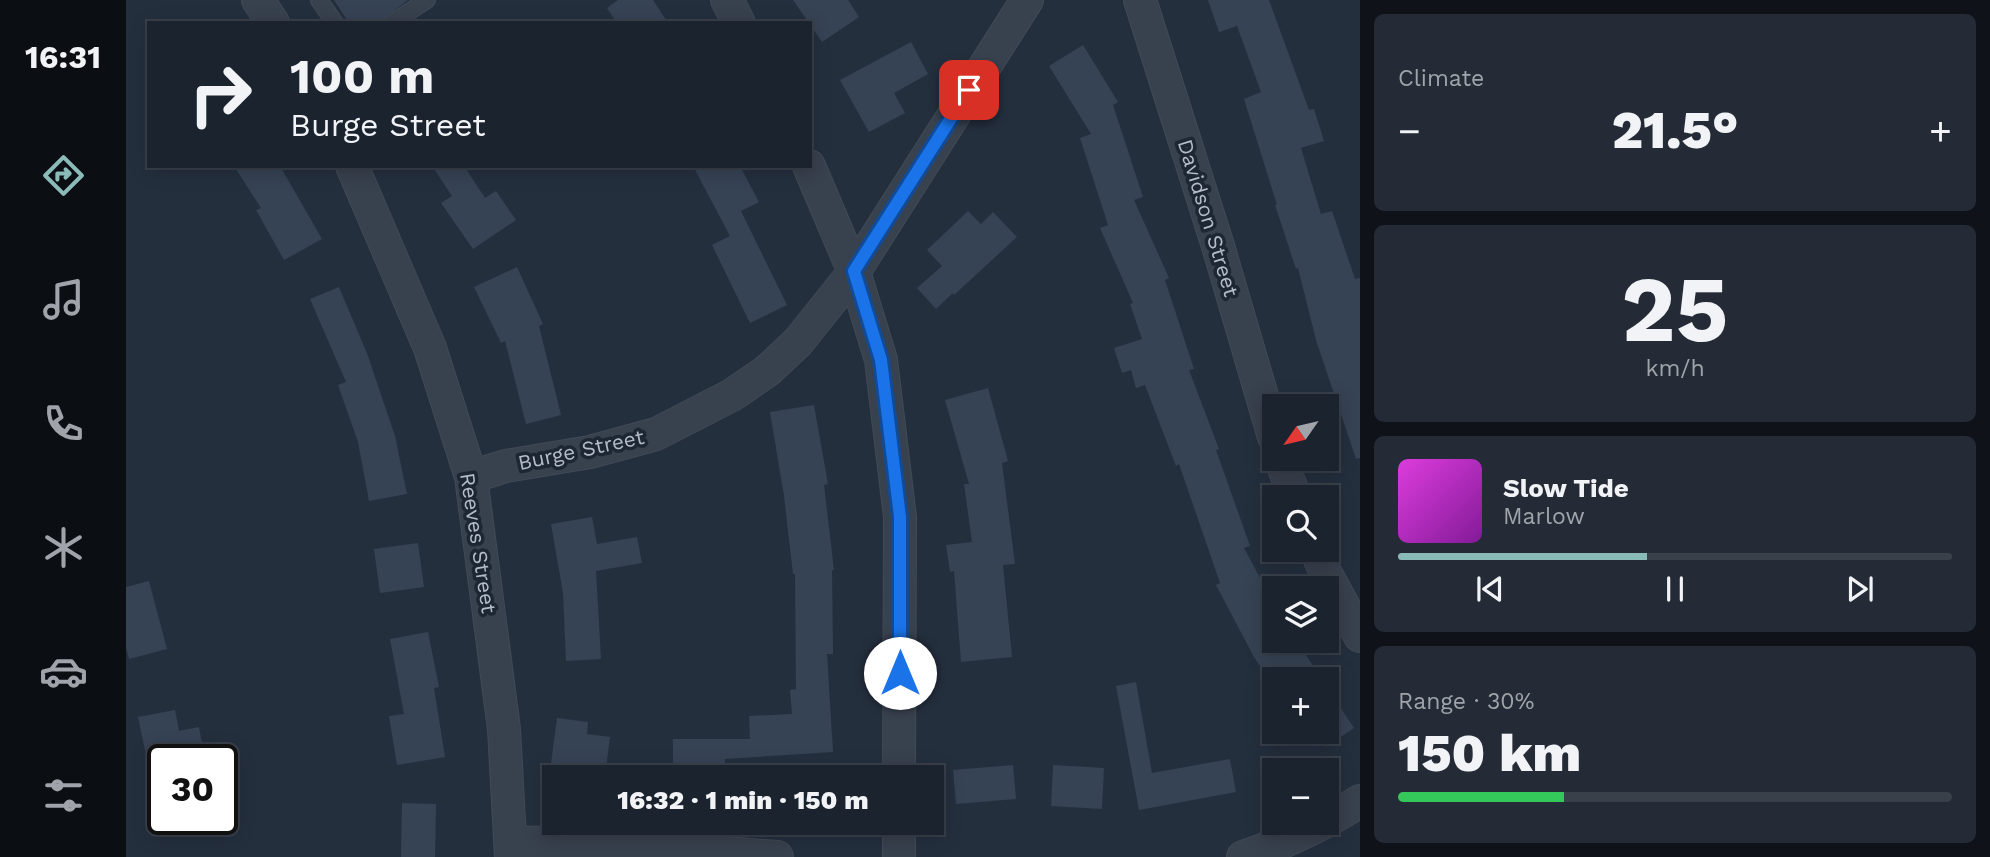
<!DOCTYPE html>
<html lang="en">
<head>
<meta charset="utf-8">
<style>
	body { margin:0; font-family:"Work Sans",sans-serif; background:#242b36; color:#f1f3f6; height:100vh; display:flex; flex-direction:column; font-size:26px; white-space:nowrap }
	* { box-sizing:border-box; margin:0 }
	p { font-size:23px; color:#a0a4aa }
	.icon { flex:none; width:38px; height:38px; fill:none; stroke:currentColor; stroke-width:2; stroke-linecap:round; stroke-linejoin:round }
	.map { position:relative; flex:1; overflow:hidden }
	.details { display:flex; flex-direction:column; gap:14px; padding:14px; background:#0f1319; width:630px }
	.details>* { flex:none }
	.guide { position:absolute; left:21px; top:21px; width:665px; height:147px; border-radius:0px; box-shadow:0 4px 18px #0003,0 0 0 2px #39404a; background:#1b232e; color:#f1f3f6; overflow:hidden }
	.needle { width:46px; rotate:236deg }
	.tools { position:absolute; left:1136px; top:394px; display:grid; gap:14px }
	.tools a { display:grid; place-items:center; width:77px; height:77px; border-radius:0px; background:#1b232e; box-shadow:0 4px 18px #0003,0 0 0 2px #39404a; font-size:35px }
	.speed { position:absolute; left:21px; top:744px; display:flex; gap:14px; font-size:35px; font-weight:700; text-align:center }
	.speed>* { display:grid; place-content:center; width:91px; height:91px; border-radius:50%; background:#1b232e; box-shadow:0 4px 18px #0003,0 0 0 2px #39404a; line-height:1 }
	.speed .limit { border:4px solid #111; border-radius:10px; background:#fff; color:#111 }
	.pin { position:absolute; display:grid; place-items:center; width:60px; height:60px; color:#fff; margin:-30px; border-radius:14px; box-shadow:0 4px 10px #0006 }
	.me { position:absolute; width:77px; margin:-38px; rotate:0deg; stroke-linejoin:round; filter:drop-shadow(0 0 5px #0008) }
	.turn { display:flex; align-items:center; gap:24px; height:147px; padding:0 28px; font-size:32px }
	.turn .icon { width:91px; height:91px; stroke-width:2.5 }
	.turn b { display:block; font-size:49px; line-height:60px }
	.big { font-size:52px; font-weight:800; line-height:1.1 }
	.details .card { flex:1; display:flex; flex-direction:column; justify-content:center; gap:10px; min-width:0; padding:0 24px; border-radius:10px; background:#242b36 }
	.details .dial { align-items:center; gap:0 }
	.dial b { font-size:91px; line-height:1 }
	.song { display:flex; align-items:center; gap:21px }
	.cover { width:84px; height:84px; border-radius:10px; background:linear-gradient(135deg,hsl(300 70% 55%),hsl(290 70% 35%)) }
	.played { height:7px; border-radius:4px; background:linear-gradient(90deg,#8bbbb9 45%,#39404a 45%) }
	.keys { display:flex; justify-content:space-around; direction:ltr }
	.heat { display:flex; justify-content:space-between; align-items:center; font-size:38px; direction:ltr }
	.charge { height:10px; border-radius:5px; background:linear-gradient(90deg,#34c759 30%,#39404a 0) }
	.trip { position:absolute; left:416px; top:765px; width:402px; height:70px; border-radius:0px; background:#1b232e; box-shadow:0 4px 18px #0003,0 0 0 2px #39404a; font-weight:800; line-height:70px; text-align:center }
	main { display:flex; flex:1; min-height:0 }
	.tabs { display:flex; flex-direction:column; width:126px; justify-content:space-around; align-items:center; background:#0b0e12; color:#a0a4aa }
	.tabs .icon { width:49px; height:49px }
	.tabs .active { color:#8bbbb9 }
	.tabs b { font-size:32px; color:#f1f3f6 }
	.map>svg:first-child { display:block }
	.building { fill:#364354 }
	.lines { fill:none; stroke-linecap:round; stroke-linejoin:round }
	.lane-casing { stroke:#414a57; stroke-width:18 }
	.street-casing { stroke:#414a57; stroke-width:34 }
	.lane { stroke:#38414e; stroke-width:16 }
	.street { stroke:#38414e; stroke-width:32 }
	.route-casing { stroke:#114b97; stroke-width:18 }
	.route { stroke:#1a73e8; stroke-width:12 }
	.labels { text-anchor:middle; stroke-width:7; stroke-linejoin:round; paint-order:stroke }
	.street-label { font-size:21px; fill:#b4bcc9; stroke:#1d2633 }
</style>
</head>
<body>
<main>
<nav class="tabs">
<b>16:31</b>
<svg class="icon active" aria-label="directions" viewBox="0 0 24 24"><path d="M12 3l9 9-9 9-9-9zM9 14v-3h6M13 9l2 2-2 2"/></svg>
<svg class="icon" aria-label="music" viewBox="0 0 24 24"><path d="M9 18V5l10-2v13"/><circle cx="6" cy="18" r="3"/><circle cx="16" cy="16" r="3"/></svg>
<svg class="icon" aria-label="phone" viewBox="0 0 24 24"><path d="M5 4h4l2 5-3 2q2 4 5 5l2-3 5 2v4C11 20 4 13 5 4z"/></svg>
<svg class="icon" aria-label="climate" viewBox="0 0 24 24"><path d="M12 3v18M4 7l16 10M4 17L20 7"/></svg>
<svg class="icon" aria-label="car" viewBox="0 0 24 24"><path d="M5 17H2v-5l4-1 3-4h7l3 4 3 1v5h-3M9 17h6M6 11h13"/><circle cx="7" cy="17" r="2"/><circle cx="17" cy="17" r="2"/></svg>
<svg class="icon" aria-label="filters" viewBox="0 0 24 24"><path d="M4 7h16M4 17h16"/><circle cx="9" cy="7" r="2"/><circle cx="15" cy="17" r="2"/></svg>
</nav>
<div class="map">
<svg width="1234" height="857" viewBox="0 0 1234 857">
	<rect width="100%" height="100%" fill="#242f3e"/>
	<path class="building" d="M208,0H282L252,23H223Z
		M492,0H527L542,23H491L481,8Z
		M667,0H722L733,17L696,42Z
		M1082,0H1143L1183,110L1188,109L1198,141L1175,148L1195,214L1206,211L1229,279L1234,278V458L1230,459L1190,340L1172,268L1170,269L1149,205H1151L1118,99L1135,92L1111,26L1093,32Z
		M785,42L802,74L768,93L779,113L743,132L714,80Z
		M957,45L992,102L987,105L1017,197L1008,200L1043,278L1039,280L1068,369L1063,370L1093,449L1090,450L1124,546L1118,548L1148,604V640H1170L1196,679H1143L1128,657L1090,585L1094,583L1053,464L1050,466L1019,385L1010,388L1005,370L996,373L988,348L1016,339L1004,304L1007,303L974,228L982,225L954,138L965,134L923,66Z
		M108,166H154L196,239L158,260L130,210L135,208Z
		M306,166H338L359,198L370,191L390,220L347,249L315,203L326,196Z
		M567,166H614L633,202L615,211L661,305L624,323L586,245L604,236Z
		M842,211L855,224L867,212L891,237L828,295L827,293L810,309L791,288L816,266L801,250Z
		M391,267L417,324L413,326L435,415L400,424L379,341L375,343L348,287Z
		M213,287L242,356L269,436L281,494L243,501L232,442L212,385L220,382L184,299Z
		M862,388L882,461L876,463L889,564L877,565L886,657L835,662L828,571L824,572L820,545L846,542L838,484H843L819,400Z
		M688,405L702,484L698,485L708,570H706L707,654H701L707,752L599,759V777H547V739H624L623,716L666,714L664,690L670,689L669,574H667L658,496L644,412Z
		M466,517L471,544L511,537L516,563L470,571L475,659L440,661L437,593L425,524Z
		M292,543L298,587L254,593L248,549Z
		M23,581L41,649L3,659L0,648V587Z
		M302,632L313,687L308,688L319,757L271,765L263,716L278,714L264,639Z
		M1010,682L1026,773L1104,759L1110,792L1013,810L990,686Z
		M1200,686L1228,728L1200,747Z
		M49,710L53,731L73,727L79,760H21L12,717Z
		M431,718L462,722L461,734L484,737L479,777L424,771Z
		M887,765L890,799L830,804L827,770Z
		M927,765L978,768L976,809L925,806Z
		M276,803L310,804L309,857H275Z"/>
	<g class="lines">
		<defs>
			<path id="lane" d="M193,0L209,23
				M266,23L301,0"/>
			<path id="street" d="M132,0L147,23
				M601,0L613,23
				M1014,0L1092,246L1148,437
				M226,166L304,348L345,477L378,729L385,857
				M683,166L728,272L755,360L774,517L773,777
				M1154,458L1169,497
				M345,477L380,466L464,452L530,434L606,395L641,371L672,342L728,272L901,0
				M1190,550L1200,574L1234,636
				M385,843L460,842L651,857
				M773,857V822
				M1117,857C1161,842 1195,826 1234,801"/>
		</defs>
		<use href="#lane" class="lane-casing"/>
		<use href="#street" class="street-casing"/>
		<use href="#lane" class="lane"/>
		<use href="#street" class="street"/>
	</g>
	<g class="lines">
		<defs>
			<path id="route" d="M774,673V517L755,360L728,271L843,90"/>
		</defs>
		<use href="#route" class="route-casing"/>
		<use href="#route" class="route"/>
	</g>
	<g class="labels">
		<g class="street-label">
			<text transform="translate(1082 218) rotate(73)" y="7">Davidson Street</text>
			<text transform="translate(455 450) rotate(-12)" y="7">Burge Street</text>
			<text transform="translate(352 543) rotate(81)" y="7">Reeves Street</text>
		</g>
	</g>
</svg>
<div class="tools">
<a><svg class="needle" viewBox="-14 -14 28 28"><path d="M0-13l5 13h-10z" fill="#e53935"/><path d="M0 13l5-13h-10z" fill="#a0a4aa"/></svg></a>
<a><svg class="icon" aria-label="search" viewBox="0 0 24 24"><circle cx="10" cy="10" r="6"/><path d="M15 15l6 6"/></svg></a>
<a><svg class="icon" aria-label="layers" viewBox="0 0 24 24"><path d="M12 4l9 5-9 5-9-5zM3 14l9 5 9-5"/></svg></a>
<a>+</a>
<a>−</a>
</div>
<div class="speed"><div class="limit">30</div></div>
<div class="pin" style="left:843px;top:90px;background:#d93025"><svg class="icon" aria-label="arrive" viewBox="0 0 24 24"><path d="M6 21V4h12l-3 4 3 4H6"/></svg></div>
<svg class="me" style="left:774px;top:673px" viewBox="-20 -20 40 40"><circle r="19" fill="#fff"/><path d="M0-13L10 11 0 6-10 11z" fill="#1a73e8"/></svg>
<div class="trip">16:32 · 1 min · 150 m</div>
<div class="guide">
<div class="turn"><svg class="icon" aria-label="right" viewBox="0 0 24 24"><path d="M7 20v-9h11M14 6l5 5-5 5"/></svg><div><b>100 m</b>Burge Street</div></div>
</div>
</div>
<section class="details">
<div class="card"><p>Climate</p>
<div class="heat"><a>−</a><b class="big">21.5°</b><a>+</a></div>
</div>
<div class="card dial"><b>25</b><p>km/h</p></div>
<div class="card">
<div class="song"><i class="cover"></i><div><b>Slow Tide</b><p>Marlow</p></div></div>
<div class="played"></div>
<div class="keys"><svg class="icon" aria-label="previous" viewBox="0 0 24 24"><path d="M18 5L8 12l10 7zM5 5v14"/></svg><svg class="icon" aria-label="pause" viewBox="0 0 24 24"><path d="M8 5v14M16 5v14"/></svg><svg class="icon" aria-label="next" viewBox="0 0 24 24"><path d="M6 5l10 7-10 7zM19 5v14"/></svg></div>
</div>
<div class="card"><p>Range · 30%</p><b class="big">150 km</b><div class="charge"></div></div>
</section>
</main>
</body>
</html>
